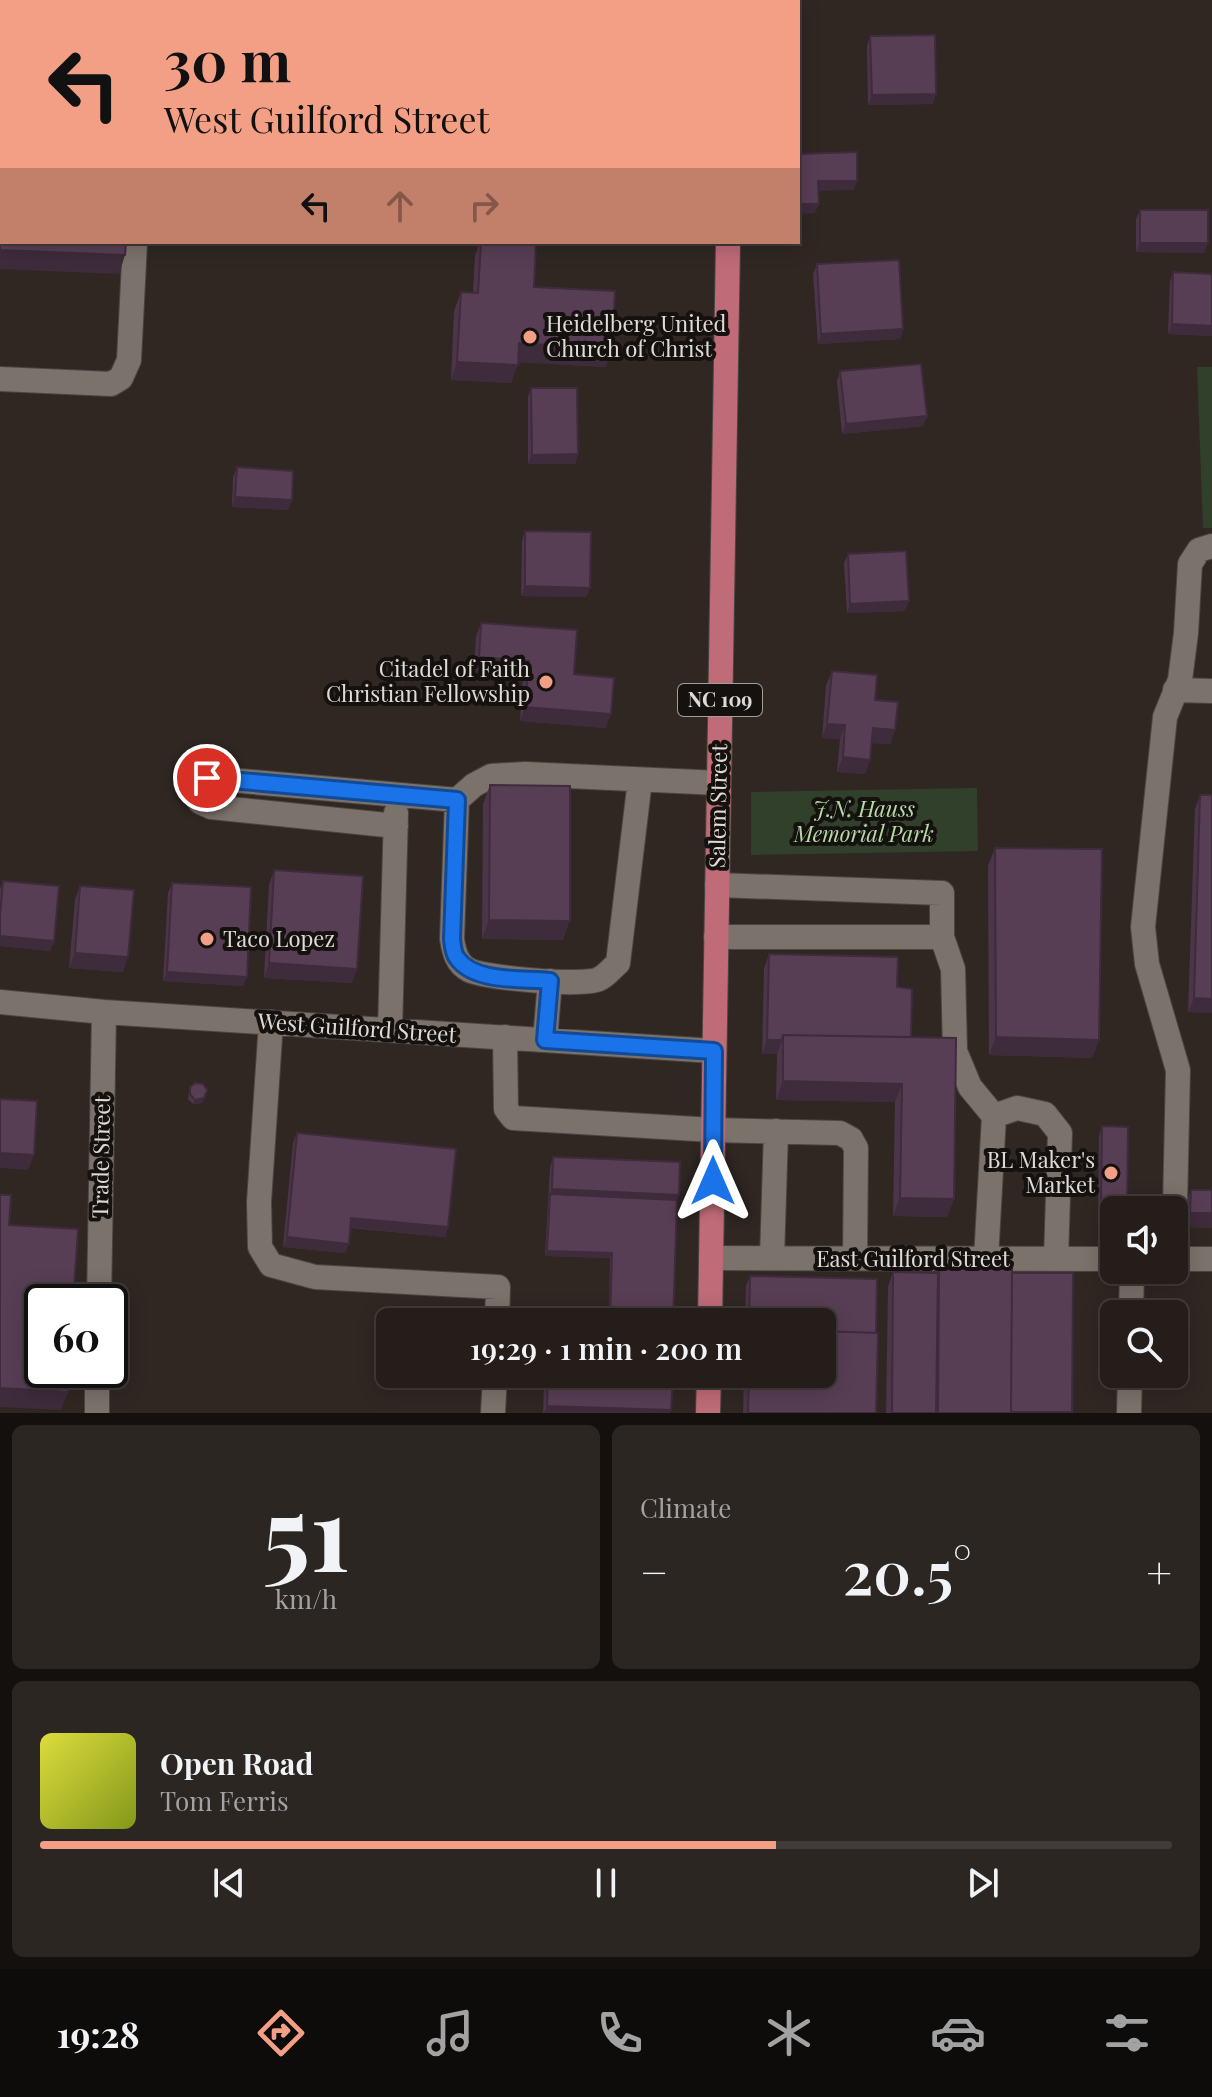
<!DOCTYPE html>
<html lang="en">
<head>
<meta charset="utf-8">
<style>
	body { margin:0; font-family:"Playfair Display",serif; background:#2c2623; color:#f1f3f6; height:100vh; display:flex; flex-direction:column; font-size:30px; white-space:nowrap }
	* { box-sizing:border-box; margin:0 }
	p { font-size:26px; color:#a3a2a2 }
	.icon { flex:none; width:44px; height:44px; fill:none; stroke:currentColor; stroke-width:2; stroke-linecap:round; stroke-linejoin:round }
	.map { position:relative; height:1413px; overflow:hidden }
	.panel { display:flex; flex-direction:column; gap:12px; padding:12px; background:#14100e; flex:1 }
	.panel>* { flex:none }
	.hud { position:absolute; left:0px; top:0px; width:800px; height:244px; box-shadow:0 4px 20px #0003,0 0 0 2px #413b39; background:#f39f85; color:#111; overflow:hidden }
	.tools { position:absolute; left:1100px; top:1196px; display:grid; gap:16px }
	.tools a { display:grid; place-items:center; width:88px; height:88px; border-radius:12px; background:#241d1a; box-shadow:0 4px 20px #0003,0 0 0 2px #413b39; font-size:40px }
	.speed { position:absolute; left:24px; top:1284px; display:flex; gap:16px; font-size:40px; font-weight:700; text-align:center }
	.speed>* { display:grid; place-content:center; width:104px; height:104px; border-radius:50%; background:#241d1a; box-shadow:0 4px 20px #0003,0 0 0 2px #413b39; line-height:1 }
	.speed .limit { border:4px solid #111; border-radius:12px; background:#fff; color:#111 }
	.pin { position:absolute; display:grid; place-items:center; width:68px; height:68px; color:#fff; margin:-34px; border:4px solid #fff; border-radius:50%; box-shadow:0 2px 8px #0007 }
	.me { position:absolute; width:88px; margin:-44px; rotate:0deg; stroke-linejoin:round; filter:drop-shadow(0 0 6px #0008) }
	.turn { display:flex; align-items:center; gap:28px; height:168px; padding:0 32px; font-size:36px }
	.turn .icon { width:104px; height:104px; stroke-width:2.5 }
	.turn b { display:block; font-size:56px; line-height:68px }
	.lanes { display:flex; align-items:center; height:76px; padding:0 32px; background:#0003; justify-content:center; gap:40px; direction:ltr }
	.lanes .off { opacity:.35 }
	.big { font-size:60px; font-weight:600; line-height:1.1 }
	.panel .widget { flex:1; display:flex; flex-direction:column; justify-content:center; gap:12px; min-width:0; padding:0 28px; border-radius:12px; background:#2c2623 }
	.panel .dial { align-items:center; gap:0 }
	.dial b { font-size:104px; line-height:1 }
	.song { display:flex; align-items:center; gap:24px }
	.cover { width:96px; height:96px; border-radius:12px; background:linear-gradient(135deg,hsl(60 70% 55%),hsl(70 70% 35%)) }
	.played { height:8px; border-radius:4px; background:linear-gradient(90deg,#f39f85 65%,#413b39 65%) }
	.keys { display:flex; justify-content:space-around; direction:ltr }
	.heat { display:flex; justify-content:space-between; align-items:center; font-size:44px; direction:ltr }
	.panel .tiles { flex:1; display:grid; gap:12px; grid-template-columns:1fr 1fr }
	.widget:last-child { grid-column:span 2 }
	.trip { position:absolute; left:376px; top:1308px; width:460px; height:80px; border-radius:12px; background:#241d1a; box-shadow:0 4px 20px #0003,0 0 0 2px #413b39; font-weight:600; line-height:80px; text-align:center }
	.tabs { display:flex; height:128px; justify-content:space-around; align-items:center; background:#0e0c0a; color:#a3a2a2 }
	.tabs .icon { width:56px; height:56px }
	.tabs .on { color:#f39f85 }
	.tabs b { font-size:36px; color:#f1f3f6 }
	.map>svg:first-child { display:block }
	.green { fill:#30402a }
	.lines { fill:none; stroke-linecap:round; stroke-linejoin:round }
	.minor-casing { stroke:#4b4541; stroke-width:26 }
	.major-casing { stroke:#4b4541; stroke-width:26 }
	.minor { stroke:#7c726c; stroke-width:24 }
	.major { stroke:#bf6b78; stroke-width:24 }
	.wall { fill:#4c3549 }
	.shaded-wall { fill:#3e2b3c }
	.building { fill:#583e55; stroke:#3e2b3c; stroke-width:2 }
	.route-casing { stroke:#114b97; stroke-width:20 }
	.route { stroke:#1a73e8; stroke-width:14 }
	.poi-dot { fill:#f39f85; stroke:#15110f; stroke-width:3 }
	.labels { text-anchor:middle; stroke-width:8; stroke-linejoin:round; paint-order:stroke }
	.shield { fill:#15110f; stroke:#a39e9b; stroke-width:2 }
	.shield-label { font-size:20px; font-weight:bold; fill:#e0dad7 }
	.poi-label { font-size:22px; fill:#e0dad7; stroke:#15110f; text-anchor:start }
	.street-label { font-size:22px; fill:#e0dad7; stroke:#15110f }
	.park-label { font-size:22px; font-style:italic; fill:#b5daa6; stroke:#15110f }
</style>
</head>
<body>
<div class="map">
<svg width="1212" height="1413" viewBox="0 0 1212 1413">
	<rect width="100%" height="100%" fill="#302723"/>
	<path class="green" d="M1197,367H1212V528H1203Z
		M977,788L978,851L751,855V792Z"/>
	<g class="lines">
		<defs>
			<path id="minor" d="M0,172H2
				M0,379L111,384L121,378L129,360L135,242
				M1175,690L1212,691
				M457,800L452,939C454,952 457,964 469,970C484,978 586,987 599,979C606,976 612,968 618,963L640,780
				M396,826L211,807L200,802L197,787L207,778L457,800L474,785L491,776L525,774L719,783
				M717,885L942,893V937L953,969L955,1051L970,1087L994,1116L986,1259
				M716,937H942
				M0,1002L104,1012L714,1051
				M271,1022L259,1202L260,1247L271,1265L315,1277L498,1287L497,1322
				M390,1030L396,813
				M505,1037L506,1109L513,1118L713,1130L840,1133L851,1139L856,1148L855,1259
				M545,1040L550,981
				M994,1116L1017,1108L1045,1114L1060,1133L1056,1259
				M1174,1252L1178,1070L1147,964L1143,927L1165,717L1180,680L1186,633L1190,564L1199,550L1212,546
				M711,1258L1114,1259
				M772,1258L776,1131
				M1174,1259H1212
				M99,1302L104,1012
				M1131,1314L1132,1270
				M97,1413V1370
				M493,1413L495,1374
				M1129,1413L1130,1374"/>
			<path id="major" d="M729,2V0
				M710,1322L728,242
				M708,1413L709,1374"/>
		</defs>
		<use href="#minor" class="minor-casing"/>
		<use href="#major" class="major-casing"/>
		<use href="#minor" class="minor"/>
		<use href="#major" class="major"/>
	</g>
	<path class="wall" d="M870,36L933,104L868,105L867,46Z
		M1140,210L1204,253L1136,252V219Z
		M480,242H536L534,287L612,349L606,367L518,362L511,383L451,380L454,311L461,292L473,293L475,256Z
		M817,264L903,329L900,339L818,344L813,274Z
		M1173,272L1212,274V336L1168,334L1170,282Z
		M840,371L927,416L923,426L842,434L837,381Z
		M531,388L578,454L575,464H528V397Z
		M237,467L292,500L288,510L232,507L233,477Z
		M525,531L590,588L586,597L521,596L522,541Z
		M848,554L905,611L847,613L844,563Z
		M481,623L574,674L606,728L520,721L523,675L474,671L476,637Z
		M832,671L875,700L895,730L890,744L872,743L870,760L865,774L837,772L840,739L822,738L826,686Z
		M490,785L563,940L482,939L483,804Z
		M1200,795H1212V1013L1188,1012L1195,809Z
		M995,848L1099,1040L1092,1058L989,1055L988,866Z
		M274,870L357,969L352,983L264,978L269,885Z
		M3,881L54,941L50,951L0,946V889Z
		M172,883L243,986L163,981L168,893Z
		M80,886L123,972L69,968L75,900Z
		M769,954L897,987L954,1199L947,1217L893,1216L895,1102L776,1100L777,1054H762L764,969Z
		M190,1087L207,1090L202,1103L193,1104L188,1099Z
		M1102,1126L1127,1209L1126,1210H1114L1098,1218L1099,1136Z
		M297,1133L448,1227L445,1237L350,1228L345,1253L283,1247L293,1143Z
		M553,1157L679,1195L677,1200L673,1322H609L610,1258L545,1256L550,1167Z
		M1191,1190H1212V1228L1185,1227L1186,1204Z
		M939,1269L1012,1273H1073L1072,1413H886L888,1287L893,1272L938,1273Z
		M750,1276L877,1279L876,1413H743L744,1374H822V1322H745L746,1286Z
		M607,1374H672L670,1413H543L544,1386L548,1376L607,1378Z"/>
	<path class="shaded-wall" d="M0,0H102L126,2H2V11H0Z
		M936,94L933,104L868,105L872,95Z
		M818,181H857L854,190L815,191Z
		M798,204H819L815,213L798,214Z
		M1140,243H1208L1204,253L1136,252Z
		M0,250L125,255L119,274L0,269Z
		M1172,324L1212,326V336L1168,334Z
		M903,329L900,339L818,344L821,334Z
		M519,343L612,349L606,367L512,362Z
		M457,362L518,365L511,383L451,380Z
		M927,416L923,426L842,434L846,424Z
		M578,454L575,464H528L532,455Z
		M235,497L292,500L288,510L232,507Z
		M525,586L590,588L586,597L521,596Z
		M909,601L905,611L847,613L850,604Z
		M479,657L529,661L523,675L474,671Z
		M525,707L611,714L606,728L520,721Z
		M827,724L845,725L840,739L822,738Z
		M873,728L895,730L890,744L868,743Z
		M843,757L870,760L865,774L837,772Z
		M489,920L570,921L563,940L482,939Z
		M0,936L54,941L50,951L0,946Z
		M75,953L128,957L123,972L69,968Z
		M269,963L357,969L352,983L264,978Z
		M167,972L247,977L243,986L163,981Z
		M1194,998L1212,999V1013L1188,1012Z
		M996,1037L1099,1040L1092,1058L989,1055Z
		M767,1040H782L777,1054H762Z
		M783,1081L902,1084L895,1102L776,1100Z
		M204,1098L202,1103L193,1104L195,1100Z
		M0,1153L34,1155L28,1170L0,1168Z
		M552,1189L679,1195L676,1204L550,1194Z
		M900,1198L954,1199L947,1217L893,1216Z
		M1101,1208L1127,1209L1126,1210H1114V1218H1098Z
		M1190,1213H1212V1228L1185,1227Z
		M351,1218L448,1227L445,1237L348,1227Z
		M287,1237L349,1244L345,1253L283,1247Z
		M547,1251L612,1253L610,1258L545,1256Z
		M0,1388L68,1392L61,1410L0,1407Z
		M547,1406L671,1410L670,1413H544Z"/>
	<path class="building" d="M102,0H152V2H126Z
		M576,0H642V2H575Z
		M935,35L936,94L872,95L870,36Z
		M857,152V181H818L819,204H798V154Z
		M0,205H2V242H126L125,255L0,250Z
		M1140,210H1208V243H1140Z
		M481,242H536L534,287L615,291L612,349L519,343L518,365L457,362L461,292L478,293Z
		M899,260L903,329L821,334L817,264Z
		M1173,272L1212,274V326L1172,324Z
		M921,364L927,416L846,424L840,371Z
		M531,388H577L578,454L532,455Z
		M237,467L293,471L292,500L235,497Z
		M525,531L591,532L590,588L525,586Z
		M906,551L909,601L850,604L848,554Z
		M481,623L577,630L574,674L614,678L611,714L525,707L529,661L479,657Z
		M832,671L877,675L875,700L898,702L895,730L873,728L870,760L843,757L845,725L827,724Z
		M490,785L570,786V921L489,920Z
		M1200,795H1212V999L1194,998Z
		M995,848L1102,849L1099,1040L996,1037Z
		M274,870L363,876L357,969L269,963Z
		M3,881L59,886L54,941L0,936V916Z
		M172,883L251,887L247,977L167,972Z
		M80,886L134,890L128,957L75,953Z
		M769,954L898,957L897,987L912,989L911,1037L783,1035L782,1040H767Z
		M783,1035L956,1038L954,1199L900,1198L902,1084L783,1081Z
		M195,1083L203,1084L207,1090L204,1098L195,1100L190,1094V1087Z
		M0,1099L37,1101L34,1155L0,1153Z
		M1102,1126L1128,1127L1127,1209L1101,1208Z
		M297,1133L456,1149L448,1227L351,1218L349,1244L287,1237Z
		M553,1157L680,1162L679,1195L552,1189Z
		M1191,1190H1212V1213H1190Z
		M550,1194L677,1200L673,1322H610L612,1253L547,1251Z
		M0,1195H11L9,1225L78,1229L73,1302H42V1370H69L68,1392L0,1388Z
		M939,1269H1012L1011,1413H938Z
		M893,1272L938,1273L936,1413H892Z
		M1012,1273H1073L1072,1412H1011Z
		M750,1276L877,1279L876,1333L822,1331V1322H749Z
		M822,1331L878,1333L876,1413H748L749,1374H822Z
		M609,1374H672L671,1380L609,1378Z
		M548,1376L673,1380L671,1410L547,1406Z"/>
	<g class="lines">
		<defs>
			<path id="route" d="M207,778L457,800L452,939C453,946 453,953 457,958C474,983 523,978 550,981L545,1040L714,1051L713,1181"/>
		</defs>
		<use href="#route" class="route-casing"/>
		<use href="#route" class="route"/>
	</g>
	<g class="poi-dot">
		<circle cx="530" cy="337" r="8"/>
		<circle cx="546" cy="682" r="8"/>
		<circle cx="207" cy="939" r="8"/>
		<circle cx="1111" cy="1173" r="8"/>
	</g>
	<g class="labels">
		<rect class="shield" x="678" y="684" width="84" height="32" rx="6"/>
		<g class="shield-label">
			<text x="720" y="707">NC 109</text>
		</g>
		<g class="poi-label">
			<text x="546" y="332">Heidelberg United<tspan x="546" dy="25">Church of Christ</tspan></text>
			<text x="530" y="677" text-anchor="end">Citadel of Faith<tspan x="530" dy="25">Christian Fellowship</tspan></text>
			<text x="223" y="947">Taco Lopez</text>
			<text x="1095" y="1168" text-anchor="end">BL Maker's<tspan x="1095" dy="25">Market</tspan></text>
		</g>
		<g class="street-label">
			<text transform="translate(718 806) rotate(-89)" y="8">Salem Street</text>
			<text transform="translate(357 1028) rotate(4)" y="8">West Guilford Street</text>
			<text transform="translate(101 1157) rotate(-89)" y="8">Trade Street</text>
			<text x="913" y="1267">East Guilford Street</text>
		</g>
		<g class="park-label">
			<text x="864" y="817">J.N. Hauss<tspan x="864" dy="25">Memorial Park</tspan></text>
		</g>
	</g>
</svg>
<div class="tools">
<a><svg class="icon" aria-label="sound" viewBox="0 0 24 24"><path d="M4 9h4l5-4v14l-5-4H4zM17 9q2 3 0 6"/></svg></a>
<a><svg class="icon" aria-label="search" viewBox="0 0 24 24"><circle cx="10" cy="10" r="6"/><path d="M15 15l6 6"/></svg></a>
</div>
<div class="speed"><div class="limit">60</div></div>
<div class="pin" style="left:207px;top:778px;background:#d93025"><svg class="icon" aria-label="arrive" viewBox="0 0 24 24"><path d="M6 21V4h12l-3 4 3 4H6"/></svg></div>
<svg class="me" style="left:713px;top:1181px" viewBox="-20 -20 40 40"><path d="M0-17L14 15 0 8-14 15z" fill="#1a73e8" stroke="#fff" stroke-width="4"/></svg>
<div class="trip">19:29 · 1 min · 200 m</div>
<div class="hud">
<div class="turn"><svg class="icon" aria-label="left" viewBox="0 0 24 24"><path d="M17 20v-9H6M10 6l-5 5 5 5"/></svg><div><b>30 m</b>West Guilford Street</div></div>
<div class="lanes"><svg class="icon" aria-label="left" viewBox="0 0 24 24"><path d="M17 20v-9H6M10 6l-5 5 5 5"/></svg><svg class="icon off" aria-label="ahead" viewBox="0 0 24 24"><path d="M12 20V5M6 11l6-6 6 6"/></svg><svg class="icon off" aria-label="right" viewBox="0 0 24 24"><path d="M7 20v-9h11M14 6l5 5-5 5"/></svg></div>
</div>
</div>
<section class="panel">
<div class="tiles">
<div class="widget dial"><b>51</b><p>km/h</p></div>
<div class="widget"><p>Climate</p>
<div class="heat"><a>−</a><b class="big">20.5°</b><a>+</a></div>
</div>
<div class="widget">
<div class="song"><i class="cover"></i><div><b>Open Road</b><p>Tom Ferris</p></div></div>
<div class="played"></div>
<div class="keys"><svg class="icon" aria-label="previous" viewBox="0 0 24 24"><path d="M18 5L8 12l10 7zM5 5v14"/></svg><svg class="icon" aria-label="pause" viewBox="0 0 24 24"><path d="M8 5v14M16 5v14"/></svg><svg class="icon" aria-label="next" viewBox="0 0 24 24"><path d="M6 5l10 7-10 7zM19 5v14"/></svg></div>
</div>
</div>
</section>
<nav class="tabs">
<b>19:28</b>
<svg class="icon on" aria-label="directions" viewBox="0 0 24 24"><path d="M12 3l9 9-9 9-9-9zM9 14v-3h6M13 9l2 2-2 2"/></svg>
<svg class="icon" aria-label="music" viewBox="0 0 24 24"><path d="M9 18V5l10-2v13"/><circle cx="6" cy="18" r="3"/><circle cx="16" cy="16" r="3"/></svg>
<svg class="icon" aria-label="phone" viewBox="0 0 24 24"><path d="M5 4h4l2 5-3 2q2 4 5 5l2-3 5 2v4C11 20 4 13 5 4z"/></svg>
<svg class="icon" aria-label="climate" viewBox="0 0 24 24"><path d="M12 3v18M4 7l16 10M4 17L20 7"/></svg>
<svg class="icon" aria-label="car" viewBox="0 0 24 24"><path d="M5 17H2v-5l4-1 3-4h7l3 4 3 1v5h-3M9 17h6M6 11h13"/><circle cx="7" cy="17" r="2"/><circle cx="17" cy="17" r="2"/></svg>
<svg class="icon" aria-label="filters" viewBox="0 0 24 24"><path d="M4 7h16M4 17h16"/><circle cx="9" cy="7" r="2"/><circle cx="15" cy="17" r="2"/></svg>
</nav>
</body>
</html>
